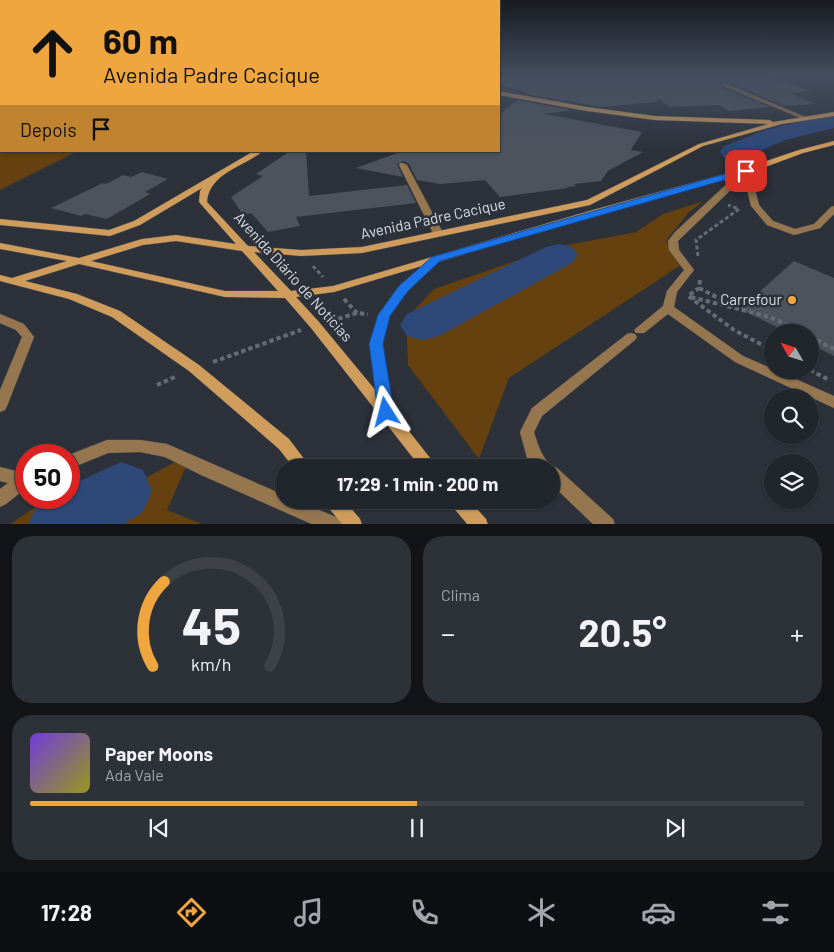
<!DOCTYPE html>
<html lang="pt">
<head>
<meta charset="utf-8">
<style>
	body { margin:0; font-family:Barlow,sans-serif; background:#2d3138; color:#f1f3f6; height:100vh; display:flex; flex-direction:column; font-size:19px; white-space:nowrap }
	* { box-sizing:border-box; margin:0 }
	p { font-size:16px; color:#a2a5a9 }
	.icon { flex:none; width:28px; height:28px; fill:none; stroke:currentColor; stroke-width:2; stroke-linecap:round; stroke-linejoin:round }
	.map { position:relative; height:524px; overflow:hidden }
	.panel { display:flex; flex-direction:column; gap:12px; padding:12px; background:#121418; flex:1 }
	.panel>* { flex:none }
	.top-card { position:absolute; left:0px; top:0px; width:500px; height:152px; box-shadow:0 1px 4px #0004,0 0 0 1px #3e4248; background:#f0a63e; color:#111; overflow:hidden }
	.needle { width:32px; rotate:309deg }
	.controls { position:absolute; left:764px; top:324px; display:grid; gap:10px }
	.controls a { display:grid; place-items:center; width:55px; height:55px; border-radius:50%; background:#21252c; box-shadow:0 1px 4px #0004,0 0 0 1px #3e4248; font-size:25px }
	.speed { position:absolute; left:15px; top:444px; display:flex; gap:10px; font-size:25px; font-weight:700; text-align:center }
	.speed>* { display:grid; place-content:center; width:65px; height:65px; border-radius:50%; background:#21252c; box-shadow:0 1px 4px #0004,0 0 0 1px #3e4248; line-height:1 }
	.speed .limit { border:8px solid #d22; background:#fff; color:#111 }
	.pin { position:absolute; display:grid; place-items:center; width:42px; height:42px; color:#fff; margin:-21px; border-radius:10px; box-shadow:0 2px 8px #0006 }
	.me { position:absolute; width:55px; margin:-28px; rotate:351deg; stroke-linejoin:round; filter:drop-shadow(0 0 4px #0008) }
	.turn { display:flex; align-items:center; gap:18px; height:105px; padding:0 20px; font-size:22px }
	.turn .icon { width:65px; height:65px; stroke-width:2.5 }
	.turn b { display:block; font-size:35px; line-height:42px }
	.then { display:flex; align-items:center; height:48px; padding:0 20px; background:#0003; gap:10px; font-size:19px }
	.big { font-size:38px; font-weight:700; line-height:1.1 }
	.panel .widget { flex:1; display:flex; flex-direction:column; justify-content:center; gap:8px; min-width:0; padding:0 18px; border-radius:20px; background:#2d3138 }
	.panel .dial { align-items:center; gap:0 }
	.dial svg { height:130px; overflow:visible; fill:none; stroke:#3e4248; stroke-width:7; stroke-linecap:round; text-anchor:middle }
	.dial text { fill:#f1f3f6; stroke:none }
	.song { display:flex; align-items:center; gap:15px }
	.cover { width:60px; height:60px; border-radius:8px; background:linear-gradient(135deg,hsl(260 70% 55%),hsl(60 70% 35%)) }
	.played { height:5px; border-radius:2px; background:linear-gradient(90deg,#f0a63e 50%,#3e4248 50%) }
	.keys { display:flex; justify-content:space-around; direction:ltr }
	.heat { display:flex; justify-content:space-between; align-items:center; font-size:28px; direction:ltr }
	.panel .tiles { flex:1; display:grid; gap:12px; grid-template-columns:1fr 1fr }
	.widget:last-child { grid-column:span 2 }
	.trip { position:absolute; left:275px; top:459px; width:285px; height:50px; border-radius:25px; background:#21252c; box-shadow:0 1px 4px #0004,0 0 0 1px #3e4248; font-weight:700; line-height:50px; text-align:center }
	.tabs { display:flex; height:80px; justify-content:space-around; align-items:center; background:#0d0f12; color:#a2a5a9 }
	.tabs .icon { width:35px; height:35px }
	.tabs .selected { color:#f0a63e }
	.tabs b { font-size:22px; color:#f1f3f6 }
	.map>svg:first-child { display:block }
	.green { fill:#64410e }
	.lines { fill:none; stroke-linecap:round; stroke-linejoin:round }
	.river { fill:#2e487a; fill-rule:evenodd }
	.building { fill:#4d535d }
	.lane-casing { stroke:#484d55; stroke-width:1 }
	.street-casing { stroke:#484d55; stroke-width:1 }
	.secondary-casing { stroke:#484d55; stroke-width:1 }
	.path-far1 { stroke:#666a73; stroke-width:3; stroke-dasharray:4 2.5; stroke-linecap:butt }
	.path { stroke:#666a73; stroke-width:4; stroke-dasharray:4.5 3; stroke-linecap:butt }
	.lane { fill:#95764e; fill-rule:evenodd }
	.street { fill:#95764e; fill-rule:evenodd }
	.secondary { fill:#cf9c5b; fill-rule:evenodd }
	.route { fill:#1a73e8; stroke:#114b97 }
	.poi-dot { fill:#f0a63e; stroke:#2c313a; stroke-width:2 }
	.labels { text-anchor:middle; stroke-width:5; stroke-linejoin:round; paint-order:stroke }
	.street-label { font-size:15px; fill:#dadde4; stroke:#2c313a }
	.poi-label { font-size:15px; fill:#dadde4; stroke:#2c313a; text-anchor:end }
</style>
</head>
<body>
<div class="map">
<svg width="834" height="525" viewBox="0 0 834 525">
	<rect width="100%" height="100%" fill="#2c313a"/>
	<path class="green" d="M0,143L1,151H78L0,190Z
		M704,201L688,213L666,241L681,265L509,378L479,459L408,365L406,319L434,289L557,247L636,232L663,214Z
		M192,453L167,510L202,524L9,525C28,512 45,498 69,498V493L102,483L121,491Z"/>
	<g class="lines">
		<path class="river" d="M834,114V128L785,140L744,158L734,160L724,158L720,152L724,146L768,129Z
			M559,244L572,247L578,255L572,263L439,336L423,340L407,336L400,325L407,314L546,247Z
			M121,462L143,470L152,491L143,512L122,525H28L38,502L46,498H69V486Z"/>
	</g>
	<path class="building" d="M499,77H771L811,91L790,93L816,104L784,106L728,82H723L721,84L722,88L770,107L729,111L718,105L670,107L658,99L656,102L602,107L524,94L526,92L499,85Z
		M517,100L572,110L544,114L642,132L631,150L643,152L608,171L601,181L574,184L576,186L567,187L568,188L500,197L485,180L440,184L417,180L409,164L403,161L397,164L403,177L356,168L403,151H499V115Z
		M290,151H306L309,196L407,185L416,203L296,217L300,226L268,232L251,213L243,215L231,197L263,176L256,174Z
		M142,172L168,179L145,192L150,194L107,219L85,214L81,216L51,208L103,183L106,184L123,175L131,177Z
		M794,261L834,278V356L810,344V332H787L740,309Z"/>
	<g class="lines">
		<defs>
			<path id="lane" d="M723,84H727L808,118L803,119L723,86Z
				M400,163H403L407,165L443,233L441,235H435L433,233L399,165Z
				M743,169H746L750,171L759,205L773,221L795,229L814,224L831,207L834,206V214L820,228L794,235L767,225L751,206L744,177L678,241L679,250L694,270L677,292L674,307L743,356L834,396V408L735,362L668,314L644,333H636L634,330L663,306L667,291L684,270L669,250L668,241L675,232Z
				M631,333L635,334L637,337L635,340L542,416L534,432C538,445 543,463 557,468L613,519L615,525H594L551,484V468H534L527,458L520,432L532,408L627,334Z"/>
			<path id="street" d="M0,314L24,324L34,337L7,406L5,410L0,412V390L22,337L16,330L0,323Z
				M107,440H140L167,444L284,495V500H295L341,519L343,525H314L201,475L165,457L140,452L108,453L69,469V455Z
				M0,467L24,473L26,472V488L6,504L0,507V489L8,483L0,481Z"/>
			<path id="secondary" d="M499,91L587,107L655,116L770,120L773,122L834,112V116L782,124L703,146L590,205L362,253L301,256L254,252L291,291L333,286L593,210L743,169L799,150L834,141V145L803,153L749,173L599,214L438,262L407,290L390,315L382,344L393,411L438,468H421L311,328L285,298L225,297L79,264L25,281L77,294L120,311L199,365L289,439L311,468H294L279,449L189,371L112,317L69,299L0,281V275L12,278L67,261L0,249V243L79,258L142,239L176,235L236,244L199,202L200,191L202,188L140,225L110,236L0,225V219L109,230L134,221L254,151H263C244,167 209,173 207,202L248,246L301,250L362,247L587,200L699,144L768,124L655,120L587,111L499,95ZM176,241L242,251L278,291H225L91,261L143,245ZM422,266L399,286L378,315L370,344L376,391L319,322L296,297L334,292Z
				M325,500H344L360,519L362,525H343L327,506Z
				M450,500H469L486,519L488,525H468L452,506Z"/>
		</defs>
		<use href="#lane" class="lane-casing"/>
		<use href="#street" class="street-casing"/>
		<use href="#secondary" class="secondary-casing"/>
		<path class="path-far1" d="M698,256L696,240L739,209L728,205
			M313,266L323,277"/>
		<path class="path" d="M700,280L699,288L688,296L734,330L772,350
			M699,288L734,306
			M691,297L770,317L802,332
			M344,299L357,313
			M331,321L357,313L368,314
			M810,337L834,349
			M213,362L301,330
			M810,370L829,380
			M157,385L177,376"/>
		<use href="#lane" class="lane"/>
		<use href="#street" class="street"/>
		<use href="#secondary" class="secondary"/>
	</g>
	<linearGradient id="sky" x2="0" y2="1"><stop stop-color="#181b20"/><stop offset="0.51" stop-color="#454e60"/><stop offset="1" stop-color="#454e60" stop-opacity="0"/></linearGradient>
	<rect width="834" height="150" fill="url(#sky)"/>
	<path class="route" d="M746,168L749,169V173L440,261L408,291L390,316L383,344L394,412L392,417L386,419L381,417L378,412L369,344L378,315L399,286L432,257Z"/>
	<circle class="poi-dot" cx="792" cy="300" r="5"/>
	<g class="labels">
		<g class="street-label">
			<text transform="translate(433 219) rotate(-12)" y="5">Avenida Padre Cacique</text>
			<text transform="translate(293 277) rotate(48)" y="5">Avenida Diário de Notícias</text>
		</g>
		<g class="poi-label">
			<text x="782" y="305">Carrefour</text>
		</g>
	</g>
</svg>
<div class="controls">
<a><svg class="needle" viewBox="-14 -14 28 28"><path d="M0-13l5 13h-10z" fill="#e53935"/><path d="M0 13l5-13h-10z" fill="#a2a5a9"/></svg></a>
<a><svg class="icon" aria-label="search" viewBox="0 0 24 24"><circle cx="10" cy="10" r="6"/><path d="M15 15l6 6"/></svg></a>
<a><svg class="icon" aria-label="layers" viewBox="0 0 24 24"><path d="M12 4l9 5-9 5-9-5zM3 14l9 5 9-5"/></svg></a>
</div>
<div class="speed"><div class="limit">50</div></div>
<div class="pin" style="left:746px;top:171px;background:#d93025"><svg class="icon" aria-label="arrive" viewBox="0 0 24 24"><path d="M6 21V4h12l-3 4 3 4H6"/></svg></div>
<svg class="me" style="left:386px;top:412px" viewBox="-20 -20 40 40"><path d="M0-17L14 15 0 8-14 15z" fill="#1a73e8" stroke="#fff" stroke-width="4"/></svg>
<div class="trip">17:29 · 1 min · 200 m</div>
<div class="top-card">
<div class="turn"><svg class="icon" aria-label="ahead" viewBox="0 0 24 24"><path d="M12 20V5M6 11l6-6 6 6"/></svg><div><b>60 m</b>Avenida Padre Cacique</div></div>
<div class="then">Depois<svg class="icon" aria-label="arrive" viewBox="0 0 24 24"><path d="M6 21V4h12l-3 4 3 4H6"/></svg></div>
</div>
</div>
<section class="panel">
<div class="tiles">
<div class="widget dial"><svg viewBox="0 0 100 80">
<path d="M14 69A42 42 0 1 1 86 69"/>
<path d="M14 69A42 42 0 0 1 21 17" stroke="#f0a63e"/>
<text x="50" y="56" font-size="32" font-weight="700">45</text>
<text x="50" y="72" font-size="11">km/h</text>
</svg></div>
<div class="widget"><p>Clima</p>
<div class="heat"><a>−</a><b class="big">20.5°</b><a>+</a></div>
</div>
<div class="widget">
<div class="song"><i class="cover"></i><div><b>Paper Moons</b><p>Ada Vale</p></div></div>
<div class="played"></div>
<div class="keys"><svg class="icon" aria-label="previous" viewBox="0 0 24 24"><path d="M18 5L8 12l10 7zM5 5v14"/></svg><svg class="icon" aria-label="pause" viewBox="0 0 24 24"><path d="M8 5v14M16 5v14"/></svg><svg class="icon" aria-label="next" viewBox="0 0 24 24"><path d="M6 5l10 7-10 7zM19 5v14"/></svg></div>
</div>
</div>
</section>
<nav class="tabs">
<b>17:28</b>
<svg class="icon selected" aria-label="directions" viewBox="0 0 24 24"><path d="M12 3l9 9-9 9-9-9zM9 14v-3h6M13 9l2 2-2 2"/></svg>
<svg class="icon" aria-label="music" viewBox="0 0 24 24"><path d="M9 18V5l10-2v13"/><circle cx="6" cy="18" r="3"/><circle cx="16" cy="16" r="3"/></svg>
<svg class="icon" aria-label="phone" viewBox="0 0 24 24"><path d="M5 4h4l2 5-3 2q2 4 5 5l2-3 5 2v4C11 20 4 13 5 4z"/></svg>
<svg class="icon" aria-label="climate" viewBox="0 0 24 24"><path d="M12 3v18M4 7l16 10M4 17L20 7"/></svg>
<svg class="icon" aria-label="car" viewBox="0 0 24 24"><path d="M5 17H2v-5l4-1 3-4h7l3 4 3 1v5h-3M9 17h6M6 11h13"/><circle cx="7" cy="17" r="2"/><circle cx="17" cy="17" r="2"/></svg>
<svg class="icon" aria-label="filters" viewBox="0 0 24 24"><path d="M4 7h16M4 17h16"/><circle cx="9" cy="7" r="2"/><circle cx="15" cy="17" r="2"/></svg>
</nav>
</body>
</html>
